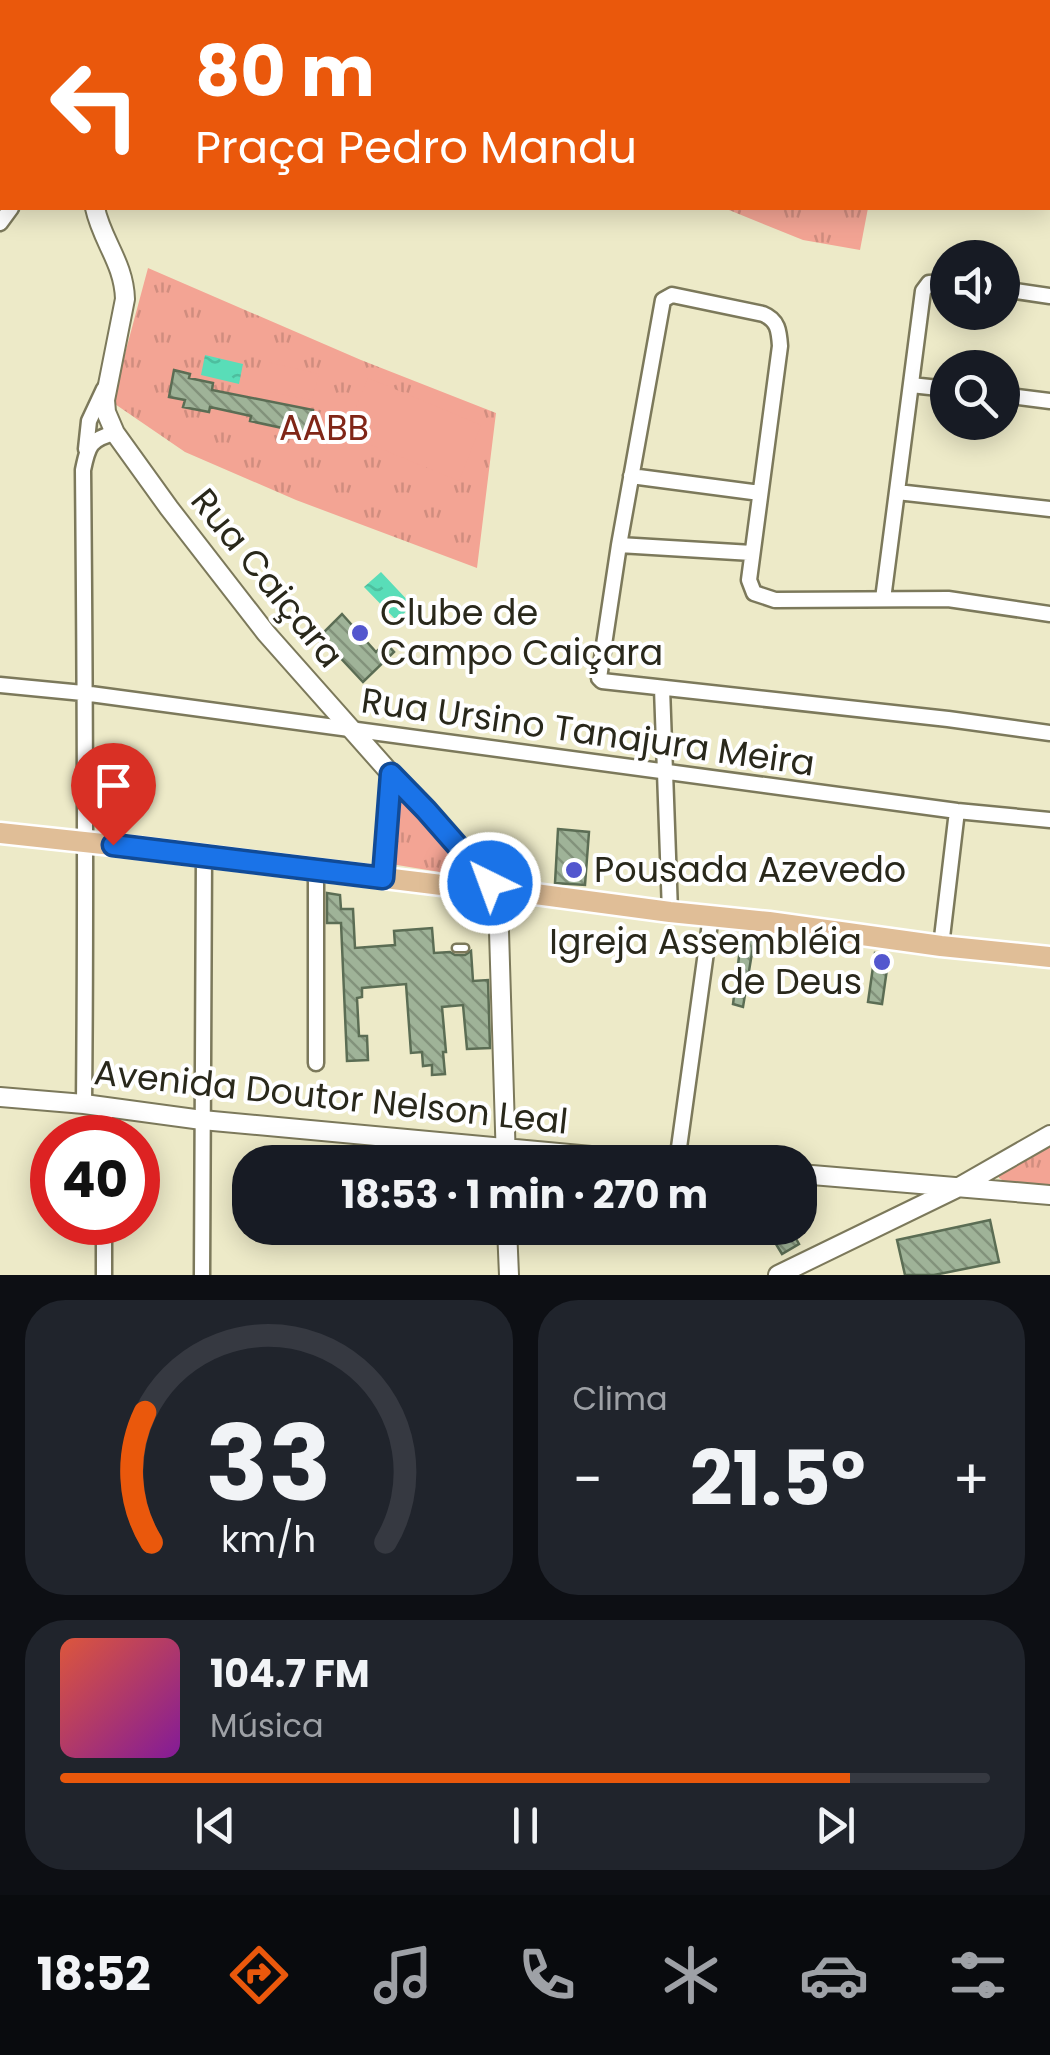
<!DOCTYPE html>
<html lang="pt">
<head>
<meta charset="utf-8">
<style>
	body { margin:0; font-family:Poppins,sans-serif; background:#20242c; color:#f1f3f6; height:100vh; display:flex; flex-direction:column; font-size:38px; white-space:nowrap }
	* { box-sizing:border-box; margin:0 }
	p { font-size:32px; color:#9ea1a6 }
	.icon { flex:none; width:55px; height:55px; fill:none; stroke:currentColor; stroke-width:2; stroke-linecap:round; stroke-linejoin:round }
	.map { position:relative; height:1275px; overflow:hidden }
	.panel { display:flex; flex-direction:column; gap:25px; padding:25px; background:#0d0f14; flex:1 }
	.panel>* { flex:none }
	.hud { position:absolute; left:0px; top:0px; width:1050px; height:210px; box-shadow:0 5px 25px #0003; background:#ea580c; color:#fff; overflow:hidden }
	.controls { position:absolute; left:930px; top:240px; display:grid; gap:20px }
	.controls a { display:grid; place-items:center; width:90px; height:90px; border-radius:50%; background:#171b24; box-shadow:0 5px 25px #0003; font-size:50px }
	.speed { position:absolute; left:30px; top:1115px; display:flex; gap:20px; font-size:50px; font-weight:700; text-align:center }
	.speed>* { display:grid; place-content:center; width:130px; height:130px; border-radius:50%; background:#171b24; box-shadow:0 5px 25px #0003; line-height:1 }
	.speed .limit { border:15px solid #d22; background:#fff; color:#111 }
	.pin { position:absolute; display:grid; place-items:center; width:85px; height:85px; color:#fff; margin:-102px -42px; border-radius:50% 50% 50% 0; rotate:-45deg; box-shadow:0 0 10px #0007 }
	.pin .icon { rotate:45deg }
	.me { position:absolute; width:110px; margin:-55px; rotate:318deg; stroke-linejoin:round; filter:drop-shadow(0 0 8px #0008) }
	.turn { display:flex; align-items:center; gap:35px; height:210px; padding:0 30px; font-size:45px }
	.turn .icon { width:130px; height:130px; stroke-width:2.5 }
	.turn b { display:block; font-size:70px; line-height:85px }
	.big { font-size:75px; font-weight:700; line-height:1.1 }
	.panel .widget { flex:1; display:flex; flex-direction:column; justify-content:center; gap:15px; min-width:0; padding:0 35px; border-radius:40px; background:#20242c }
	.panel .dial { align-items:center; gap:0 }
	.dial svg { height:260px; overflow:visible; fill:none; stroke:#363941; stroke-width:7; stroke-linecap:round; text-anchor:middle }
	.dial text { fill:#f1f3f6; stroke:none }
	.song { display:flex; align-items:center; gap:30px }
	.cover { width:120px; height:120px; border-radius:15px; background:linear-gradient(135deg,hsl(10 70% 55%),hsl(290 70% 35%)) }
	.played { height:10px; border-radius:5px; background:linear-gradient(90deg,#ea580c 85%,#363941 85%) }
	.keys { display:flex; justify-content:space-around; direction:ltr }
	.heat { display:flex; justify-content:space-between; align-items:center; font-size:55px; direction:ltr }
	.panel .tiles { flex:1; display:grid; gap:25px; grid-template-columns:1fr 1fr }
	.widget:last-child { grid-column:span 2 }
	.trip { position:absolute; left:232px; top:1145px; width:585px; height:100px; border-radius:40px; background:#171b24; box-shadow:0 5px 25px #0003; font-weight:700; line-height:100px; text-align:center }
	.tab-bar { display:flex; height:160px; justify-content:space-around; align-items:center; background:#090b0e; color:#9ea1a6 }
	.tab-bar .icon { width:70px; height:70px }
	.tab-bar .current { color:#ea580c }
	.tab-bar b { font-size:45px; color:#f1f3f6 }
	.map>svg:first-child { display:block }
	.grass { fill:url(#grass-tufts) }
	.garden { fill:#f3a494 }
	.water { fill:url(#water-ripples) }
	.building { fill:url(#building-back-hatch); stroke:#5b6d54; stroke-width:2.5 }
	.lines { fill:none; stroke-linecap:round; stroke-linejoin:round }
	.service-casing { stroke:#7c795b; stroke-width:11 }
	.minor-casing { stroke:#7c795b; stroke-width:19 }
	.tertiary-casing { stroke:#7c795b; stroke-width:22 }
	.primary-casing { stroke:#fff; stroke-width:25 }
	.service { stroke:#fff; stroke-width:6 }
	.minor { stroke:#fff; stroke-width:14 }
	.tertiary { stroke:#fff; stroke-width:18 }
	.primary { stroke:#e0be97; stroke-width:20 }
	.route-casing { stroke:#114b97; stroke-width:25 }
	.route { stroke:#1a73e8; stroke-width:18 }
	.poi-dot { fill:#5357ce; stroke:#fff; stroke-width:4 }
	.labels { text-anchor:middle; stroke-width:8; stroke-linejoin:round; paint-order:stroke }
	.park-label { font-size:35px; fill:#802617; stroke:#fff }
	.street-label { font-size:35px; fill:#29281b; stroke:#fff }
	.poi-label { font-size:35px; fill:#29281b; stroke:#fff; text-anchor:start }
</style>
</head>
<body>
<div class="map">
<svg width="1050" height="1275" viewBox="0 0 1050 1275">
	<defs>
		<pattern id="grass-tufts" width="24" height="20" patternUnits="userSpaceOnUse" patternTransform="scale(2.5)"><rect width="24" height="20" fill="#f3a494"/><path d="M3 7l-1-3M5 7V3M7 7l1-3M15 17l-1-3M17 17v-4M19 17l1-3" fill="none" stroke="#d08d7f"/></pattern>
		<pattern id="water-ripples" width="26" height="14" patternUnits="userSpaceOnUse" patternTransform="scale(2.5)"><rect width="26" height="14" fill="#59ddb8"/><path d="M2 4q2-2 4 0t4 0M15 11q2-2 4 0t4 0" fill="none" stroke="#4dbe9e"/></pattern>
		<pattern id="building-back-hatch" width="6" height="6" patternUnits="userSpaceOnUse" patternTransform="scale(2.5)"><rect width="6" height="6" fill="#9fb398"/><path d="M-1 5l2 2M0 0l6 6M5-1l2 2" fill="none" stroke="#82927b"/></pattern>
	</defs>
	<rect width="100%" height="100%" fill="#edeac8"/>
	<path class="grass" d="M224,0H1043V2H223Z
		M724,208H868L860,250L803,240Z
		M148,268L361,360L496,413L477,568L296,500L185,452L112,402Z
		M401,796L461,860L468,868L464,873L452,874L391,864V845Z
		M1050,1145V1191L1007,1183L999,1178L998,1173L1001,1171Z"/>
	<path class="garden" d="M267,362L319,374L312,400L260,390Z
		M368,378L481,425L459,481L345,434Z"/>
	<path class="water" d="M205,355L243,364L239,384L201,375Z
		M381,572L412,605L397,621L364,587Z"/>
	<path class="building" d="M174,370L190,374L189,378L213,383L212,390L313,410L310,434L250,421L251,416L210,407L209,412L183,407L185,400L169,397Z
		M342,614L376,652L386,643L394,652L363,682L320,636Z
		M558,829L589,832L585,885L555,883Z
		M327,893L340,895L341,909H353L355,948L395,945L394,931L432,928L434,953L450,952L455,955H465L471,951L473,981L488,980L490,1048L467,1049L463,1005L442,1007L446,1052H443L445,1074L432,1075V1065L423,1066L422,1052L411,1053L406,984L362,988V997L357,998L359,1036H367L368,1060L347,1061L341,923H327Z
		M742,933L755,935L743,1007L733,1004Z
		M875,953L889,955L882,1004L868,1002Z
		M990,1220L999,1262L934,1275H905L897,1240Z
		M776,1228H790L799,1244L782,1254L768,1231Z"/>
	<g class="lines">
		<defs>
			<path id="service" d="M456,948H465"/>
			<path id="minor" d="M125,2L127,0
				M0,175L2,176
				M0,223L11,208
				M1002,289L1050,296
				M911,385L948,389
				M1002,395L1050,401
				M86,449L89,421L104,389
				M631,476L760,493
				M897,492L1050,509
				M619,545L752,553
				M883,599L923,291L929,283L948,282
				M1050,614L948,599L775,600L754,593L749,580L780,346C779,331 778,320 763,314L672,295L663,300L619,545L599,678L602,681L948,719L1050,733
				M0,685L83,693L957,811L1050,820
				M662,688L670,912
				M316,870V1063
				M941,946L957,811
				M84,1104C86,893 85,681 83,470C88,446 90,439 115,433
				M105,1138V1107
				M677,1162L711,916
				M104,1275V1222
				M202,1275L204,855"/>
			<path id="tertiary" d="M192,2L193,0
				M95,208C102,241 124,263 125,299L105,400L106,412L115,433L169,508L266,633L391,774L498,889L501,902L499,931L506,1162
				M383,878L391,774
				M0,1097L84,1104L202,1120L656,1162
				M800,1174L1050,1195
				M507,1228L509,1275
				M778,1275L959,1187L1050,1135"/>
			<path id="primary" d="M0,833L140,848L466,888L498,889L670,912L769,922L941,946L1050,957"/>
		</defs>
		<use href="#service" class="service-casing"/>
		<use href="#minor" class="minor-casing"/>
		<use href="#tertiary" class="tertiary-casing"/>
		<use href="#primary" class="primary-casing"/>
		<use href="#service" class="service"/>
		<use href="#minor" class="minor"/>
		<use href="#tertiary" class="tertiary"/>
		<use href="#primary" class="primary"/>
	</g>
	<g class="lines">
		<defs>
			<path id="route" d="M113,845L383,878L391,774L426,810L490,883"/>
		</defs>
		<use href="#route" class="route-casing"/>
		<use href="#route" class="route"/>
	</g>
	<g class="poi-dot">
		<circle cx="360" cy="633" r="10"/>
		<circle cx="574" cy="870" r="10"/>
		<circle cx="882" cy="962" r="10"/>
	</g>
	<g class="labels">
		<g class="park-label">
			<text x="324" y="440">AABB</text>
		</g>
		<g class="street-label">
			<text transform="translate(267 578) rotate(51)" y="12">Rua Caiçara</text>
			<text transform="translate(588 732) rotate(8)" y="12">Rua Ursino Tanajura Meira</text>
			<text transform="translate(331 1097) rotate(6)" y="12">Avenida Doutor Nelson Leal</text>
		</g>
		<g class="poi-label">
			<text x="380" y="625">Clube de<tspan x="380" dy="40">Campo Caiçara</tspan></text>
			<text x="594" y="882">Pousada Azevedo</text>
			<text x="862" y="954" text-anchor="end">Igreja Assembléia<tspan x="862" dy="40">de Deus</tspan></text>
		</g>
	</g>
</svg>
<div class="controls">
<a><svg class="icon" aria-label="sound" viewBox="0 0 24 24"><path d="M4 9h4l5-4v14l-5-4H4zM17 9q2 3 0 6"/></svg></a>
<a><svg class="icon" aria-label="search" viewBox="0 0 24 24"><circle cx="10" cy="10" r="6"/><path d="M15 15l6 6"/></svg></a>
</div>
<div class="speed"><div class="limit">40</div></div>
<div class="pin" style="left:113px;top:845px;background:#d93025"><svg class="icon" aria-label="arrive" viewBox="0 0 24 24"><path d="M6 21V4h12l-3 4 3 4H6"/></svg></div>
<svg class="me" style="left:490px;top:883px" viewBox="-20 -20 40 40"><circle r="17" fill="#1a73e8" stroke="#fff" stroke-width="3"/><path d="M0-11L8 9 0 5-8 9z" fill="#fff"/></svg>
<div class="trip">18:53 · 1 min · 270 m</div>
<div class="hud">
<div class="turn"><svg class="icon" aria-label="left" viewBox="0 0 24 24"><path d="M17 20v-9H6M10 6l-5 5 5 5"/></svg><div><b>80 m</b>Praça Pedro Mandu</div></div>
</div>
</div>
<section class="panel">
<div class="tiles">
<div class="widget dial"><svg viewBox="0 0 100 80">
<path d="M14 69A42 42 0 1 1 86 69"/>
<path d="M14 69A42 42 0 0 1 12 29" stroke="#ea580c"/>
<text x="50" y="56" font-size="32" font-weight="700">33</text>
<text x="50" y="72" font-size="11">km/h</text>
</svg></div>
<div class="widget"><p>Clima</p>
<div class="heat"><a>−</a><b class="big">21.5°</b><a>+</a></div>
</div>
<div class="widget">
<div class="song"><i class="cover"></i><div><b>104.7 FM</b><p>Música</p></div></div>
<div class="played"></div>
<div class="keys"><svg class="icon" aria-label="previous" viewBox="0 0 24 24"><path d="M18 5L8 12l10 7zM5 5v14"/></svg><svg class="icon" aria-label="pause" viewBox="0 0 24 24"><path d="M8 5v14M16 5v14"/></svg><svg class="icon" aria-label="next" viewBox="0 0 24 24"><path d="M6 5l10 7-10 7zM19 5v14"/></svg></div>
</div>
</div>
</section>
<nav class="tab-bar">
<b>18:52</b>
<svg class="icon current" aria-label="directions" viewBox="0 0 24 24"><path d="M12 3l9 9-9 9-9-9zM9 14v-3h6M13 9l2 2-2 2"/></svg>
<svg class="icon" aria-label="music" viewBox="0 0 24 24"><path d="M9 18V5l10-2v13"/><circle cx="6" cy="18" r="3"/><circle cx="16" cy="16" r="3"/></svg>
<svg class="icon" aria-label="phone" viewBox="0 0 24 24"><path d="M5 4h4l2 5-3 2q2 4 5 5l2-3 5 2v4C11 20 4 13 5 4z"/></svg>
<svg class="icon" aria-label="climate" viewBox="0 0 24 24"><path d="M12 3v18M4 7l16 10M4 17L20 7"/></svg>
<svg class="icon" aria-label="car" viewBox="0 0 24 24"><path d="M5 17H2v-5l4-1 3-4h7l3 4 3 1v5h-3M9 17h6M6 11h13"/><circle cx="7" cy="17" r="2"/><circle cx="17" cy="17" r="2"/></svg>
<svg class="icon" aria-label="filters" viewBox="0 0 24 24"><path d="M4 7h16M4 17h16"/><circle cx="9" cy="7" r="2"/><circle cx="15" cy="17" r="2"/></svg>
</nav>
</body>
</html>
